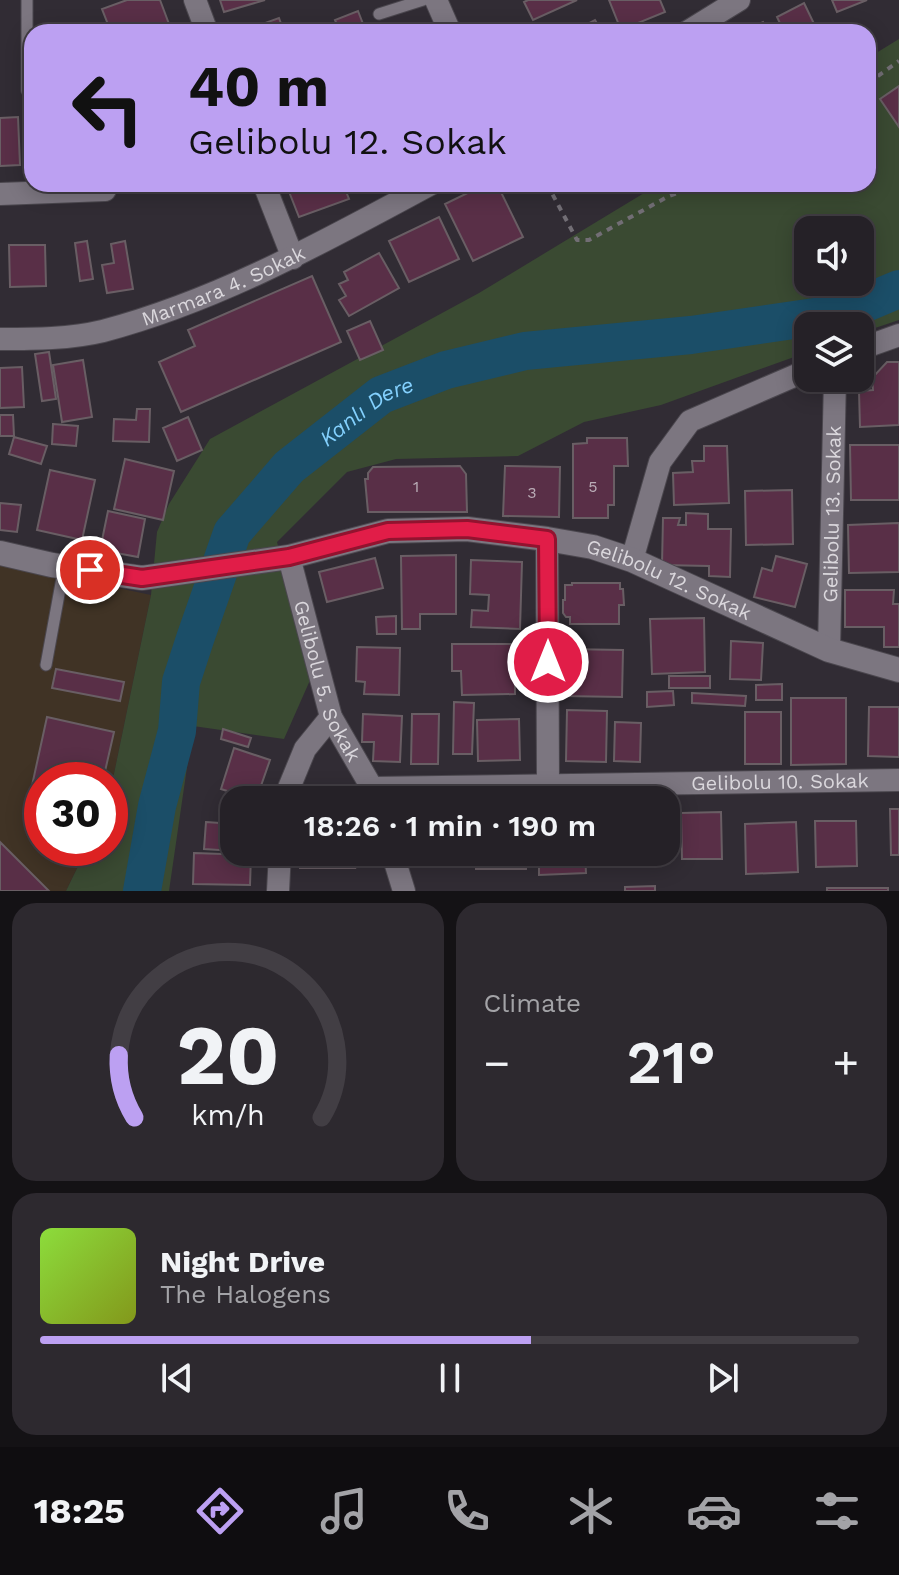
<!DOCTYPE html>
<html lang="en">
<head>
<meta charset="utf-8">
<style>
	body { margin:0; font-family:"Work Sans",sans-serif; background:#2d292f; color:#f1f3f6; height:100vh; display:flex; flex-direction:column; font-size:30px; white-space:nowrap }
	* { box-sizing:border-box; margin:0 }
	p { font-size:26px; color:#a3a3a7 }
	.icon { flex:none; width:44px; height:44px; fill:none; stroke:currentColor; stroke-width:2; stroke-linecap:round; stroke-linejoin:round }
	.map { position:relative; height:891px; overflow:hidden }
	.details { display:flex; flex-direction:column; gap:12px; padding:12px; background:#141215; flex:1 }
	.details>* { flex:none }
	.top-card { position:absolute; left:24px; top:24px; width:852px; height:168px; border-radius:24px; box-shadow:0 4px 20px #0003,0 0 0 2px #423e44; background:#bca0f2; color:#111; overflow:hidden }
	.buttons { position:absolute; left:794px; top:216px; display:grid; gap:16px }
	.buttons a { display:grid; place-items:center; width:80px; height:80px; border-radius:16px; background:#252127; box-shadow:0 4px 20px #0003,0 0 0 2px #423e44; font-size:40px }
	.speed { position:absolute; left:24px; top:762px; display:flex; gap:16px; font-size:40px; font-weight:700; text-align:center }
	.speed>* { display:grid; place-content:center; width:104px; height:104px; border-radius:50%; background:#252127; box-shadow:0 4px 20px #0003,0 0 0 2px #423e44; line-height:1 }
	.speed .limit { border:12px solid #d22; background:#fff; color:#111 }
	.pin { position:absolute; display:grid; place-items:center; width:68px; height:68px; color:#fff; margin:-34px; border:4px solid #fff; border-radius:50%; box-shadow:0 2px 8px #0007 }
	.me { position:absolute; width:88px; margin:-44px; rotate:0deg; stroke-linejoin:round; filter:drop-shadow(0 0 6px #0008) }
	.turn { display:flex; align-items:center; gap:28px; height:168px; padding:0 32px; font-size:36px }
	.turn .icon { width:104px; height:104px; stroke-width:2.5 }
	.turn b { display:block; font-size:56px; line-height:68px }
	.big { font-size:60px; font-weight:600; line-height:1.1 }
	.details .card { flex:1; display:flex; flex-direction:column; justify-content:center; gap:12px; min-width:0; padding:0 28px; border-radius:24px; background:#2d292f }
	.details .dial { align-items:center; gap:0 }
	.dial svg { height:208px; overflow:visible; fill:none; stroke:#423e44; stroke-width:7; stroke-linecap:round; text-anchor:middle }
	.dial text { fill:#f1f3f6; stroke:none }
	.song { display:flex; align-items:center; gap:24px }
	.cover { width:96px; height:96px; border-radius:12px; background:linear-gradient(135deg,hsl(90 70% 55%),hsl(70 70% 35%)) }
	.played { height:8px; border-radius:4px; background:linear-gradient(90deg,#bca0f2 60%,#423e44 60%) }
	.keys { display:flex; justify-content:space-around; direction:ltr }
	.heat { display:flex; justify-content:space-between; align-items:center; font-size:44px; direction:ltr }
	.details .tiles { flex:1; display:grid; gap:12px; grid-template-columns:1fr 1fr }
	.card:last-child { grid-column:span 2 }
	.trip { position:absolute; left:220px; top:786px; width:460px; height:80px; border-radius:24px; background:#252127; box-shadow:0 4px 20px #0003,0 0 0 2px #423e44; font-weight:600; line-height:80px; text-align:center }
	.tabs { display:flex; height:128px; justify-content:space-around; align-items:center; background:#0f0d10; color:#a3a3a7 }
	.tabs .icon { width:56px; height:56px }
	.tabs .on { color:#bca0f2 }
	.tabs b { font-size:36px; color:#f1f3f6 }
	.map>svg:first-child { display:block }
	.industrial { fill:#403325 }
	.green { fill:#3a4a32; fill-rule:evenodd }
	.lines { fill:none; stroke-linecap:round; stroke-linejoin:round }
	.river { stroke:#1b4e68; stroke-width:38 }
	.building { fill:#592f47; stroke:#695e64; stroke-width:2 }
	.service-casing { stroke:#4b474e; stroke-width:13 }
	.minor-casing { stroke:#4b474e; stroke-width:24 }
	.tertiary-casing { stroke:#4b474e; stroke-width:26 }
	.path { stroke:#726e75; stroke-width:4; stroke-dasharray:6 6; stroke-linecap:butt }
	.service { stroke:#7c7680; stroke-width:11 }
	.minor { stroke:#7c7680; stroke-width:22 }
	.tertiary { stroke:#7c7680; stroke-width:24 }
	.route-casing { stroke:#92132f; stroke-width:20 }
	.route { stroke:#e11d48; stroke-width:14 }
	.labels { text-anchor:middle; stroke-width:8; stroke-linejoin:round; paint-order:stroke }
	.number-label { font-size:16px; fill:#baadb7 }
	.street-label { font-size:20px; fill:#dad7dc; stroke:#312c34 }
	.water-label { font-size:22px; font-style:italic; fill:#83d0fd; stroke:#312c34 }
</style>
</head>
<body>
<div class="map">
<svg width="899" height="891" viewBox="0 0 899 891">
	<rect width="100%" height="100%" fill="#312c34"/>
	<path class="industrial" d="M0,563L151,595L110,793V780H42V848H87L66,891H0Z"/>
	<path class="green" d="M899,39V320L860,333V326H808V352L661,405L584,422L518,456L396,459L347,472L277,542L311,678L284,739L193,726L169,891H66L87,848H110V793L151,595L157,532L169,504L210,439L479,293L659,184H868V58ZM808,230H860V282H808Z"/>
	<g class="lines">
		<path class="river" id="s1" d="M142,891L157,806L177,731L181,682L195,639L232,533L289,467L381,395L446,370L525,351L691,335L842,313L899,289"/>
	</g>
	<path class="building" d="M127,0H160L172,32H111L102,9Z
		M220,0H265L224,12Z
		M528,0H577L533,20L524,2Z
		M609,0H660L665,12L621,30Z
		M832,0H867L837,12Z
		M804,3L818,32H784L777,17Z
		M358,11L365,29L357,32H340L335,20Z
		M279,18L284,32H240Z
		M595,20L602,32H572Z
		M763,22L768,32H742Z
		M899,86V127L880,99Z
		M18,117L20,165L0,166V118Z
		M286,184H343L349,199L299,217Z
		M486,184H497L523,237L473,261L445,204Z
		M439,217L459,259L409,282L389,241Z
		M87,241L93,279L80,281L75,243Z
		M125,241L133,289L107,293L102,265L114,263L111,244Z
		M9,245H45L46,286L10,287Z
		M379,253L399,288L349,316L339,300L346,296L339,284L348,280L344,272Z
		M312,276L341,342L181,412L159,362L195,346L188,330Z
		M370,321L383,350L360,360L347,331Z
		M49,352L56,399L42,401L35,354Z
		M83,360L92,417L62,422L53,365Z
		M887,362H899V425L860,427L859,391L873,390L872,378Z
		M22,367L24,407L0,408V368Z
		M137,409H150L149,442L113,441L114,419L136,420Z
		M0,415H13L14,436H0Z
		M188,417L202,450L177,461L163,428Z
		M53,424L78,426L76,446L52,444Z
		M14,437L47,446L41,464L9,454Z
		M587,438H627L628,466H614V505H608V518H573V444L587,443Z
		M850,445H899V500H851Z
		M704,446H727L729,503L674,505L673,473L693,472L692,461H704Z
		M125,459L174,471L163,520L114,509Z
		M460,466L466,474L467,512H368L365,479H368V473L373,467Z
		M505,466L560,467L559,517L503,516Z
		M50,470L95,480L82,540L37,530Z
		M792,490L793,544L746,545L745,491Z
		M0,503L21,505L17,532L0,530Z
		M108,511L145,519L138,557L100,550Z
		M686,513L708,514V529H731L730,577L709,576V566L662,565L663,518H680L678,525H686Z
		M899,523V572L849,573L848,525Z
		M456,555V614H420V629H402L401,556Z
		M776,556L807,564L795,607L754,597L762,568L772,571Z
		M375,558L383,588L327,602L319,572Z
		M471,560L522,562L520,629L471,627L472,610L488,611L489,595L470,594Z
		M572,583H620V589H623L624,605H619V624H570V617H566L563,613V600H565V585H572Z
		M845,590H894L893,604H899V647H884V627H845Z
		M396,616V634H377L376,617Z
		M704,618L705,672L652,674L650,619Z
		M731,641L763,643L761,680L730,679Z
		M452,644H515V694L462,695L461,671H452Z
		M357,647L400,648L399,695L364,694L365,682L356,681Z
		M564,649L623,650L622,697L563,696Z
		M56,669L124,682L120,701L52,688Z
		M669,676H710V688H669Z
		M782,684V700H756V685Z
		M673,691L674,705L647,707V692Z
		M692,693L746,696L745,706L692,703Z
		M791,698H846V764L791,765Z
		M454,702L474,703L472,754H453Z
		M869,707H899V757L868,756Z
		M567,710L607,711L606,762L566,761Z
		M745,712H781V764H745Z
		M363,714L402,716L400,762L373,761L374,742H362Z
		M412,714H439L438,764H411Z
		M47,717L114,732L103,780H42V817L26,813Z
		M519,719L520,760L478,761L477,720Z
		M615,722L641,723L640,762L614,761Z
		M223,729L251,738L248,747L221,739Z
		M234,748L270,760L256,800L221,789Z
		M314,788H330L334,800H311Z
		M890,809H899V855H891Z
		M721,812L722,859H682L681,813Z
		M815,821H856L857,866L816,867Z
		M206,822L234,824V851L204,849Z
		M796,822L798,872L746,874L745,824Z
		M0,842L49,891H0Z
		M300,852H350L355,868H300Z
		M406,852H440L441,865L407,866Z
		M476,852H527L526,869H476Z
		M194,853L251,855L250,885L193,884Z
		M585,853L586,873L539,875V855Z
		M655,886V891H625V887Z
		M827,888H888V891H827Z"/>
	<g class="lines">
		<defs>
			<path id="service" d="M27,0V91
				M379,14L423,0
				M46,665L64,567"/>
			<g id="minor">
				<path d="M195,0L207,32"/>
				<path d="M436,0L450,32"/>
				<path d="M687,32L739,0"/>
				<path d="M264,184L293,258"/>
				<path d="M0,194L105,190"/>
				<path id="s2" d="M0,339C34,339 70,339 103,331C220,300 325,241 431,184"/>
				<path d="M860,349L899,335"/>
				<path d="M547,539L548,784"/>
				<path id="s3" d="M289,557L331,717L372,788L376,800"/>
				<path d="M632,560L660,462L690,421L808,370"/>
				<path id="s4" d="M829,650L835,378"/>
				<path id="s5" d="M372,788L899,780"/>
				<path d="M284,800L305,749L331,717"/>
				<path d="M392,852L404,891"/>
				<path d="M278,891L280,852"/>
			</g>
			<g id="tertiary">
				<path id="s6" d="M0,553L52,565L142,578L289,557L388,531L467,529L547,539L593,547L632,560L829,650L899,670"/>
			</g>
		</defs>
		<use href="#service" class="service-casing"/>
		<use href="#minor" class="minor-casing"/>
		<use href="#tertiary" class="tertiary-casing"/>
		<path class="path" d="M868,83L899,61
			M547,184L577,240H589L669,196L702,184"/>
		<use href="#service" class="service"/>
		<use href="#minor" class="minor"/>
		<use href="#tertiary" class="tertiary"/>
	</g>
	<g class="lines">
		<defs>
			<path id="route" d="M90,570L142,578L289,557L388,531L467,529L547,539L548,662"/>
		</defs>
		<use href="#route" class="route-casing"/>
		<use href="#route" class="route"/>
	</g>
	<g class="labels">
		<g class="number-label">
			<text x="416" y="492">1</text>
			<text x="593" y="492">5</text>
			<text x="532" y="498">3</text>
		</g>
		<g class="street-label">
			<text dy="7" stroke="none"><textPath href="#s2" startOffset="232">Marmara 4. Sokak</textPath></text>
			<text dy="7" stroke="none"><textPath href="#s4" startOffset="136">Gelibolu 13. Sokak</textPath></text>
			<text dy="7" stroke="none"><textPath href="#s6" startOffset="684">Gelibolu 12. Sokak</textPath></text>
			<text dy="7" stroke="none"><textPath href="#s3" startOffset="130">Gelibolu 5. Sokak</textPath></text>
			<text dy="7" stroke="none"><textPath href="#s5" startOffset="408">Gelibolu 10. Sokak</textPath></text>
		</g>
		<g class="water-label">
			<text dy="8" stroke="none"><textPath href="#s1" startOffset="554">Kanlı Dere</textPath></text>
		</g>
	</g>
</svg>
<div class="buttons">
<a><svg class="icon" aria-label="sound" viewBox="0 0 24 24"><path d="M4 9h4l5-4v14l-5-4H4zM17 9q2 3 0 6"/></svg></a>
<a><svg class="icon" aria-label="layers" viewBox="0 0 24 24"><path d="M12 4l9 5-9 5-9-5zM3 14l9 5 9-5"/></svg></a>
</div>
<div class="speed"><div class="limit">30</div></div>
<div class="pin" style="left:90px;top:570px;background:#d93025"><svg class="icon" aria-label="arrive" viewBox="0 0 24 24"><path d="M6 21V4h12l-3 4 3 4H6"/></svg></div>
<svg class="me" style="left:548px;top:662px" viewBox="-20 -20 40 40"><circle r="17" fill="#e11d48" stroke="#fff" stroke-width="3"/><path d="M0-11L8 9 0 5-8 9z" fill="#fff"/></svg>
<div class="trip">18:26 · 1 min · 190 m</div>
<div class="top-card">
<div class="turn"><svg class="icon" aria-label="left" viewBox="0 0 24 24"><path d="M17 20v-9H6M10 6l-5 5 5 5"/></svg><div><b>40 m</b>Gelibolu 12. Sokak</div></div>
</div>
</div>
<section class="details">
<div class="tiles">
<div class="card dial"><svg viewBox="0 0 100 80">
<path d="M14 69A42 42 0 1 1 86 69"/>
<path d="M14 69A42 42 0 0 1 8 45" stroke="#bca0f2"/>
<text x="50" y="56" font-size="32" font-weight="700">20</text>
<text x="50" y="72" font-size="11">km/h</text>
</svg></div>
<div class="card"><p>Climate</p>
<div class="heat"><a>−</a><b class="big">21°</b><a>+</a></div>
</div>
<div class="card">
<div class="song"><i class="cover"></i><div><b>Night Drive</b><p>The Halogens</p></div></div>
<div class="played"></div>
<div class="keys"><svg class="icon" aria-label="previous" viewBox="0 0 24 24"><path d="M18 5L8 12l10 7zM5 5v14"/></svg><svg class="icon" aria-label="pause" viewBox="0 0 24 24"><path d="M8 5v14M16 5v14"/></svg><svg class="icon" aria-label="next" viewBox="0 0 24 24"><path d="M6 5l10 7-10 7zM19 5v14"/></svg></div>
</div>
</div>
</section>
<nav class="tabs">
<b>18:25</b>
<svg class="icon on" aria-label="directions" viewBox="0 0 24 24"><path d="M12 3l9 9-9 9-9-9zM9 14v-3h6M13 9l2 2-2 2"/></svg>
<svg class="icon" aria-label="music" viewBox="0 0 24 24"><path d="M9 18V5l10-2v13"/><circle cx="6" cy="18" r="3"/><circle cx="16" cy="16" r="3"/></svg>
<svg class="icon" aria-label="phone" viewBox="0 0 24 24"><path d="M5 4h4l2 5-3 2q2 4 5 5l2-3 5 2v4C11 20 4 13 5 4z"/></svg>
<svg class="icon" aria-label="climate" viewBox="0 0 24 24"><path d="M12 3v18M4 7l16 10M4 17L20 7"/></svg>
<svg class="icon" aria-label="car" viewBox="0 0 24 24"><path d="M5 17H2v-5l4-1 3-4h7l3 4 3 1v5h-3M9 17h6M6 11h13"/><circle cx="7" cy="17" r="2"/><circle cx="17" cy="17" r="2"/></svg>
<svg class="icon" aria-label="filters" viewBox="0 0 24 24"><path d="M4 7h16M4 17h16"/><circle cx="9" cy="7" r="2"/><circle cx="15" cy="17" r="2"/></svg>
</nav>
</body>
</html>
